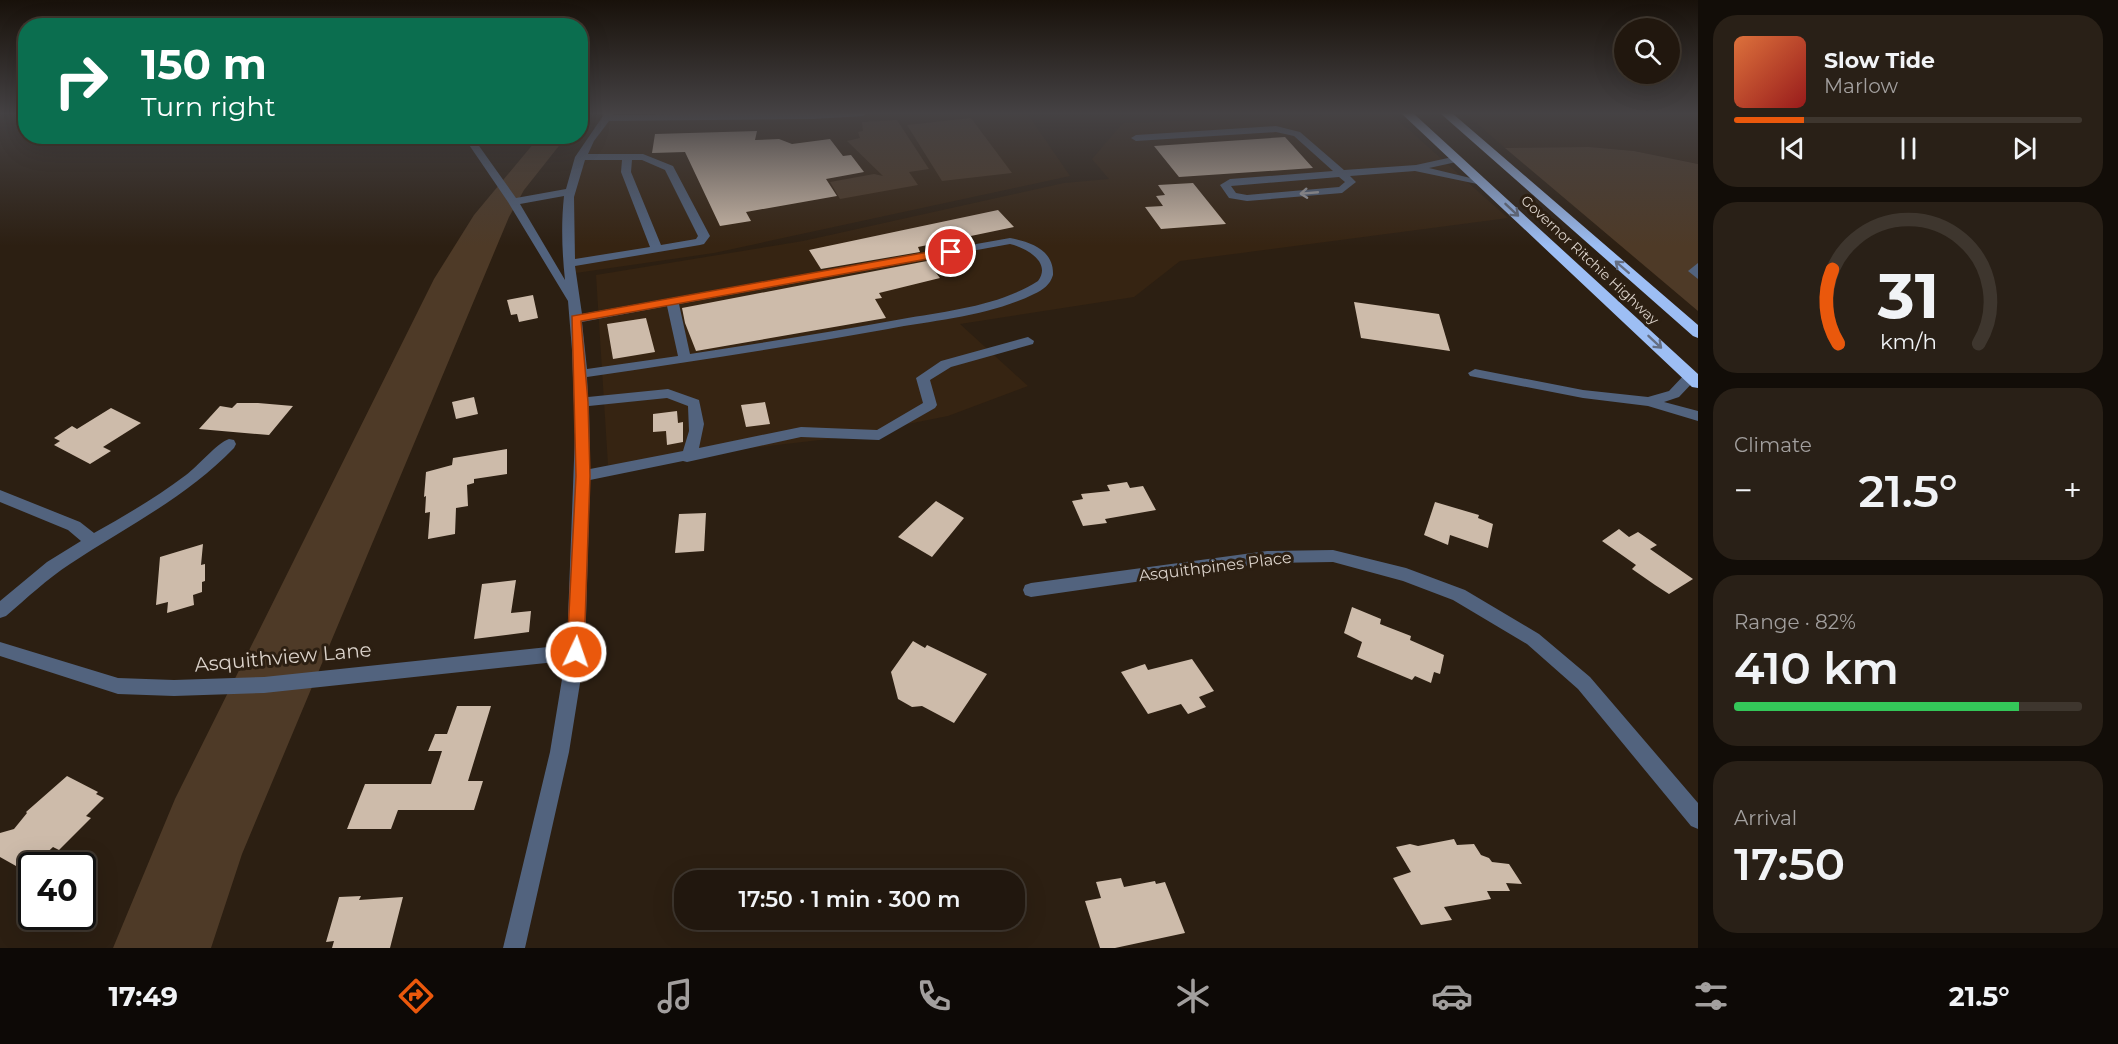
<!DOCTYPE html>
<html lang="en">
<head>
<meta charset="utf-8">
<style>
	body { margin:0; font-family:Montserrat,sans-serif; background:#292017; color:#f1f3f6; height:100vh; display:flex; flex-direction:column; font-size:22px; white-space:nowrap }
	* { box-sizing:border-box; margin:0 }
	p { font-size:20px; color:#a29f9e }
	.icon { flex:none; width:33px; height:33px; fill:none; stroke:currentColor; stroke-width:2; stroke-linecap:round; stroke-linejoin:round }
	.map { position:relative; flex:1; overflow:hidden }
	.drawer { display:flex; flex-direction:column; gap:15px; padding:15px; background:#120d08; width:420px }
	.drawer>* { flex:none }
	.hud { position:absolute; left:18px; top:18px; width:570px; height:126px; border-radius:24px; box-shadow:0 6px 24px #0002,0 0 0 2px #3e362e; background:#0b6e4f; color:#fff; overflow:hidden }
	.tools { position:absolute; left:1614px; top:18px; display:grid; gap:12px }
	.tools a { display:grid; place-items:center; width:66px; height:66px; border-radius:50%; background:#21170e; box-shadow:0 6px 24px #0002,0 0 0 2px #3e362e; font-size:30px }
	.speed { position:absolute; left:18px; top:852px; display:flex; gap:12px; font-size:30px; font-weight:700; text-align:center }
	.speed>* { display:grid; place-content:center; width:78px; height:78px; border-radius:50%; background:#21170e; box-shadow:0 6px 24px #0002,0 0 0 2px #3e362e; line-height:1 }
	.speed .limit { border:3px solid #111; border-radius:9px; background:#fff; color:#111 }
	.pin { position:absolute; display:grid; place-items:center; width:51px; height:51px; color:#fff; margin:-26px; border:3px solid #fff; border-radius:50%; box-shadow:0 2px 6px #0007 }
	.me { position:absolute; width:66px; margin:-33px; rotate:3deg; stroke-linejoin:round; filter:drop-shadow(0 0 4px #0008) }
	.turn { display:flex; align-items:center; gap:21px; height:126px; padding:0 24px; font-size:27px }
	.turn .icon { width:78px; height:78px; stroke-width:2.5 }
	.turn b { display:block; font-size:42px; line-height:51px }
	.big { font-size:45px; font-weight:600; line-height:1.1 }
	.drawer .card { flex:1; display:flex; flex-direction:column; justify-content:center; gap:9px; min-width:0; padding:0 21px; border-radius:24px; background:#292017 }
	.drawer .dial { align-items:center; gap:0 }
	.dial svg { height:156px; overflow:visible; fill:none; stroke:#3e362e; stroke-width:7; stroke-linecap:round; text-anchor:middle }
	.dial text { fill:#f1f3f6; stroke:none }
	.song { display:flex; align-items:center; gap:18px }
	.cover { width:72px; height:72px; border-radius:9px; background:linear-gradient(135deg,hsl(20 70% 55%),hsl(0 70% 35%)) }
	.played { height:6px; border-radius:3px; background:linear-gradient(90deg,#ea580c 20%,#3e362e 20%) }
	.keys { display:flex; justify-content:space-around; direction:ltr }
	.heat { display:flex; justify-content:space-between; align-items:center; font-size:33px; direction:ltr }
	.charge { height:9px; border-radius:4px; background:linear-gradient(90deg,#34c759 82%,#3e362e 0) }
	.trip { position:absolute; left:674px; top:870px; width:351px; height:60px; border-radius:24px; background:#21170e; box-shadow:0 6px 24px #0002,0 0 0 2px #3e362e; font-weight:600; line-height:60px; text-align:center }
	.tabs { display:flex; height:96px; justify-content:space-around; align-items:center; background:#0d0906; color:#a29f9e }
	.tabs .icon { width:42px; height:42px }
	.tabs .active { color:#ea580c }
	.tabs b { font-size:27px; color:#f1f3f6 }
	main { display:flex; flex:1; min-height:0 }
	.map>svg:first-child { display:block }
	.built { fill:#362412 }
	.green { fill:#4e3a27 }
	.building { fill:#cdbbaa }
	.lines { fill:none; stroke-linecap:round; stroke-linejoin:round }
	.minor { fill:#52637e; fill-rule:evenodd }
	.highway { fill:#9dbef4; fill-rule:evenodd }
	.oneway { stroke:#ababaf }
	.oneway2 { stroke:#646e83 }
	.route { fill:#ea580c; stroke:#983908; stroke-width:1.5 }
	.labels { text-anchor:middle; stroke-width:6; stroke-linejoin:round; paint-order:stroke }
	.far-street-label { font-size:14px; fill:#dbd2ca; stroke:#2c1f12 }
	.street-label { font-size:16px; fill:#dbd2ca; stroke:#2c1f12 }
	.near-street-label { font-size:20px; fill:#dbd2ca; stroke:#2c1f12 }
</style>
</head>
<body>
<main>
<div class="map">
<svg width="1698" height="948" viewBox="0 0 1698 948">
	<rect width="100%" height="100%" fill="#2c1f12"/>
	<path class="built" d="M863,113H1027L1070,176L714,253L569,274L568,192L605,118Z
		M1390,113L1508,218L1180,261L1134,297L960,324L1028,386L948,416L837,438L608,465L596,275L803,241L1064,183L1109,179L1092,159L1123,123Z
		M1465,113H1698V164L1634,151L1589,147L1505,148Z"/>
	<path class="green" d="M971,118L1012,173L942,181L907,125Z
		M897,120L929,169L909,172L918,185L840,199L830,182L874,174L883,176L847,141L860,138L858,132L863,131L862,122Z
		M539,137H566L524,190L509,217L242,854L211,948H113L175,799L434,279L474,215Z
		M1589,147L1634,151L1698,164V311L1505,148Z"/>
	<path class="building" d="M757,131L755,140L779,139L792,144L830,139L843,156L851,155L864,172L826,179L837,196L746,212L751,221L720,226L685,152L652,153L655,134Z
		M1285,137L1313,168L1179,177L1154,146Z
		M1193,183L1226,224L1161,229L1145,207L1163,206L1156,196L1165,195L1158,185Z
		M998,210L1014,227L918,247L920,252L821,269L809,250Z
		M927,261L940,278L879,293L882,298L875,299L886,318L696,351L685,323L682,308Z
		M533,295L538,318L519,322L517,314L511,315L507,300Z
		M1354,302L1439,314L1450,351L1361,338Z
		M646,318L655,352L613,359L607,324Z
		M474,397L478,414L456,419L452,402Z
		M765,402L770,424L746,427L741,405Z
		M237,403H258L293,406L269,435L199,429L220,406L232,408Z
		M111,408L141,423L103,447L111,451L90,464L54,445L60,441L54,438L72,426L77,429Z
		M677,411L678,423L683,422V442L667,445L666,431L653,432V414Z
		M507,449V474L474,479V483L467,485L468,506L456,508L455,534L428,539L430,512L425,513L426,496L424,497L426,472L452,465L453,458Z
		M1127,482L1130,488L1143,486L1156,510L1105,519L1107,523L1083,526L1072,501L1083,499L1081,494L1110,491L1107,485Z
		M936,501L964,518L932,557L898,537Z
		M1435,502L1479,515L1478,518L1493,524L1488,548L1450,535L1448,545L1424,535Z
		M706,513L704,551L675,553L679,514Z
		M1619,529L1629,537L1638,532L1657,545L1650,549L1693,579L1669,594L1655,585L1632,569L1636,565L1602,541Z
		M203,544L201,565L205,564V581L202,582V592L193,595L194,605L167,613L168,602L156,605L160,557Z
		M516,580L511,613L531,611L529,632L474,639L482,584Z
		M1352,607L1381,619L1380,624L1411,636L1410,640L1444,655L1440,674L1434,672L1431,683L1415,676L1412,680L1357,657L1362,642L1344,633Z
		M913,641L925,648L927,645L987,674L954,723L922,706L912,707L898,699L891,672Z
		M1192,659L1214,691L1199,697L1206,707L1188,714L1181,704L1148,714L1121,672L1145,664L1148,670Z
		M457,706H491L468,781H483L474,810H398L391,829H347L365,784H431L442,751H428L435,734H447Z
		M67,776L98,792L96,794L104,798L86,816L91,818L59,850L53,847L40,859L29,854L16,866L0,857V833L14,829L27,813L26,812Z
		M1454,839L1457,845L1474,844L1481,855L1489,858L1492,862L1509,864L1522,884L1506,883L1510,891H1487L1491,899L1444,907L1452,920L1421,925L1393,878L1411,872L1396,847L1410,844L1418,846Z
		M1121,878L1124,887L1155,881L1156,884L1165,882L1185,933L1115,948H1100L1085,901L1101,898L1096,882Z
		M361,896L359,900L403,897L390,948H332L334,941L326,942L339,897Z"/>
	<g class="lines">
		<path class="minor" d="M605,113H614L613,115L868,113L863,116L813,119L609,121L594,141L588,154H643L673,166L710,236L704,244L700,245L575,266L582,314L1010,238C1031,242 1054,250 1053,275C1050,285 1043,290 1034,294C990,316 936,320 888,329C788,347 688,362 587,377L588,397L668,389L699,400L704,424L699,448L801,427L877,430L923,403L916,378L941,361L1028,337L1034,341L1033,344L951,367L930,380L937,405L935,408L879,440L801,437L687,462L683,461L590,480L585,652L569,752L525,948H503L550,752L565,661L264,693L174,696L118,694L0,656V642L118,678L174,680L264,677L567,645L575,434L572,350L568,301L508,202L463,136H472L516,198L566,189L575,157ZM585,160H622L621,172L650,247L575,259L574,197ZM632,160H642L665,170L698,236L696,239L661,245L631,172ZM564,196C561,224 562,252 565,280L520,204ZM1010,244C1026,248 1052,262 1038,281C999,306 947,311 902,319C832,332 761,343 690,354L679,304ZM667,306L678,356L587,369L582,322ZM667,398L688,406L689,431L683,451L590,469L589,406Z
			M1276,126L1300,132L1344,170L1416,165L1457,156L1461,157V161L1429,168L1487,182L1482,185L1415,171L1350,176L1356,182L1342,193L1247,201L1229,198L1220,185L1230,179L1333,171L1294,136L1276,132L1136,141L1131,138L1136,135ZM1339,177L1345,182L1339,187L1247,195L1236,193L1231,186Z
			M1698,263V279L1688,271Z
			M1475,369L1583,390L1648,397L1669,391L1686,373H1696L1698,376L1696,379L1679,397L1664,402L1698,411V421L1648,406L1583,398L1470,376L1468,373Z
			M229,439L234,440L236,444L234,448C186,498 127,526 70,564C47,579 27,598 6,616L0,618V601L47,562L81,541L68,530L0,502V490L80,522L94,533C126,515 157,497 186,475C198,466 217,443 229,439Z
			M1333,550L1406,568L1465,590L1539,634L1590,677L1698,803V829L1691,826L1578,689L1527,644L1453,600L1403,581L1333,562L1267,563L1031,597L1025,595L1023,590L1025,585L1031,583L1267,551Z"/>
		<path class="highway" d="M1401,113H1413L1698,374V388L1692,387Z
			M1440,113H1452L1698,325V338L1693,336Z"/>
	</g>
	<defs><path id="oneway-shaft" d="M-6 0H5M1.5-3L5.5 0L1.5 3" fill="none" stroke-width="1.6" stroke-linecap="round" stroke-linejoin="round" transform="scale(1.5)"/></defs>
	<use class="oneway" href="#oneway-shaft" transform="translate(1309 193) rotate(175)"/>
	<g class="oneway2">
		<use href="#oneway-shaft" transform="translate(1512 210) rotate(43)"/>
		<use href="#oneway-shaft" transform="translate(1622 267) rotate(-139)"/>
		<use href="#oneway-shaft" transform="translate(1655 342) rotate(43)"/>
	</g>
	<linearGradient id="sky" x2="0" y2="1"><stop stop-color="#18110a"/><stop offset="0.46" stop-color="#454244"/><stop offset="1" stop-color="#454244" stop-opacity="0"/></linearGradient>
	<rect width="1698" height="246" fill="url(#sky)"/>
	<path class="route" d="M951,248L956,252L955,254L581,321L588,402L590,476L584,652L581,656H570L567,652L576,476L572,316Z"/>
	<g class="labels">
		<g class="far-street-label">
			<text transform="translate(1590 260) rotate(43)" y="5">Governor Ritchie Highway</text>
		</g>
		<g class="street-label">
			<text transform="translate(1215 566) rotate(-7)" y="6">Asquithpines Place</text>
		</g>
		<g class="near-street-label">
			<text transform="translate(283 657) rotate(-5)" y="7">Asquithview Lane</text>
		</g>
	</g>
</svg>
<div class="tools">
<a><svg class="icon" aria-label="search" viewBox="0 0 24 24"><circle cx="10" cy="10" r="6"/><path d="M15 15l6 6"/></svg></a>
</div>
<div class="speed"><div class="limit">40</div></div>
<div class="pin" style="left:951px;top:252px;background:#d93025"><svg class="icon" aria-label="arrive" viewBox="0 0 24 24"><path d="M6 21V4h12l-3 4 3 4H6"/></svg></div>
<svg class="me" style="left:576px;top:652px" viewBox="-20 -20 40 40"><circle r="17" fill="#ea580c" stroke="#fff" stroke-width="3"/><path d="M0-11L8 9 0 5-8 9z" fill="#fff"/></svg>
<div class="trip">17:50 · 1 min · 300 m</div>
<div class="hud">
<div class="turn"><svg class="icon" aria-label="right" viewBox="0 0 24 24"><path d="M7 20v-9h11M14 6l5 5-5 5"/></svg><div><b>150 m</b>Turn right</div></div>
</div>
</div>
<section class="drawer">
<div class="card">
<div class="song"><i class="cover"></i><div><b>Slow Tide</b><p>Marlow</p></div></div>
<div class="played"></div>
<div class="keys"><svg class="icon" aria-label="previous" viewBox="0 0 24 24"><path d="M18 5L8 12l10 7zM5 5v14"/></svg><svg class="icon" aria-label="pause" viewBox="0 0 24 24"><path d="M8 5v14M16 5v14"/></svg><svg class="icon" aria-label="next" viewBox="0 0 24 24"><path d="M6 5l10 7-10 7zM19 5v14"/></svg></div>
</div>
<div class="card dial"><svg viewBox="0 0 100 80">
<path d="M14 69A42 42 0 1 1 86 69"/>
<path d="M14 69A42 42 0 0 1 11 31" stroke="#ea580c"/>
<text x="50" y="56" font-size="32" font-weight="700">31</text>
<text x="50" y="72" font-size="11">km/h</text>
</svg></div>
<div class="card"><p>Climate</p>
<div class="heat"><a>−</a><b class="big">21.5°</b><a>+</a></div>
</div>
<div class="card"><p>Range · 82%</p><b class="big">410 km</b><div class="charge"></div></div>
<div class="card"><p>Arrival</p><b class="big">17:50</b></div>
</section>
</main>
<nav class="tabs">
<b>17:49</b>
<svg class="icon active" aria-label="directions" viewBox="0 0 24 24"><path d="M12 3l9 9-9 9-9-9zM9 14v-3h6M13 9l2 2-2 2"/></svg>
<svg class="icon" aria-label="music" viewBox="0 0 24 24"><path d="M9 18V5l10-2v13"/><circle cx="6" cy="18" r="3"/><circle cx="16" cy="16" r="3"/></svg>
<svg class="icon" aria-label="phone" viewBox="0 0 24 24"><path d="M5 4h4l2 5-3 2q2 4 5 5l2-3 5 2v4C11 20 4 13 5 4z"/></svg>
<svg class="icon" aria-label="climate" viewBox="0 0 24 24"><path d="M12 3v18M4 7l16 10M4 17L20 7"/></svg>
<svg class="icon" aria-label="car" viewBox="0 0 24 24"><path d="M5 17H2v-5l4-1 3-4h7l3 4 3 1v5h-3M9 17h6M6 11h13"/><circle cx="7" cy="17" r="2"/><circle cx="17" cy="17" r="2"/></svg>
<svg class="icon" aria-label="filters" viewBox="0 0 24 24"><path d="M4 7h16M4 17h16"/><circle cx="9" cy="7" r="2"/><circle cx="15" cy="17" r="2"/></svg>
<b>21.5°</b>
</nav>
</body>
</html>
